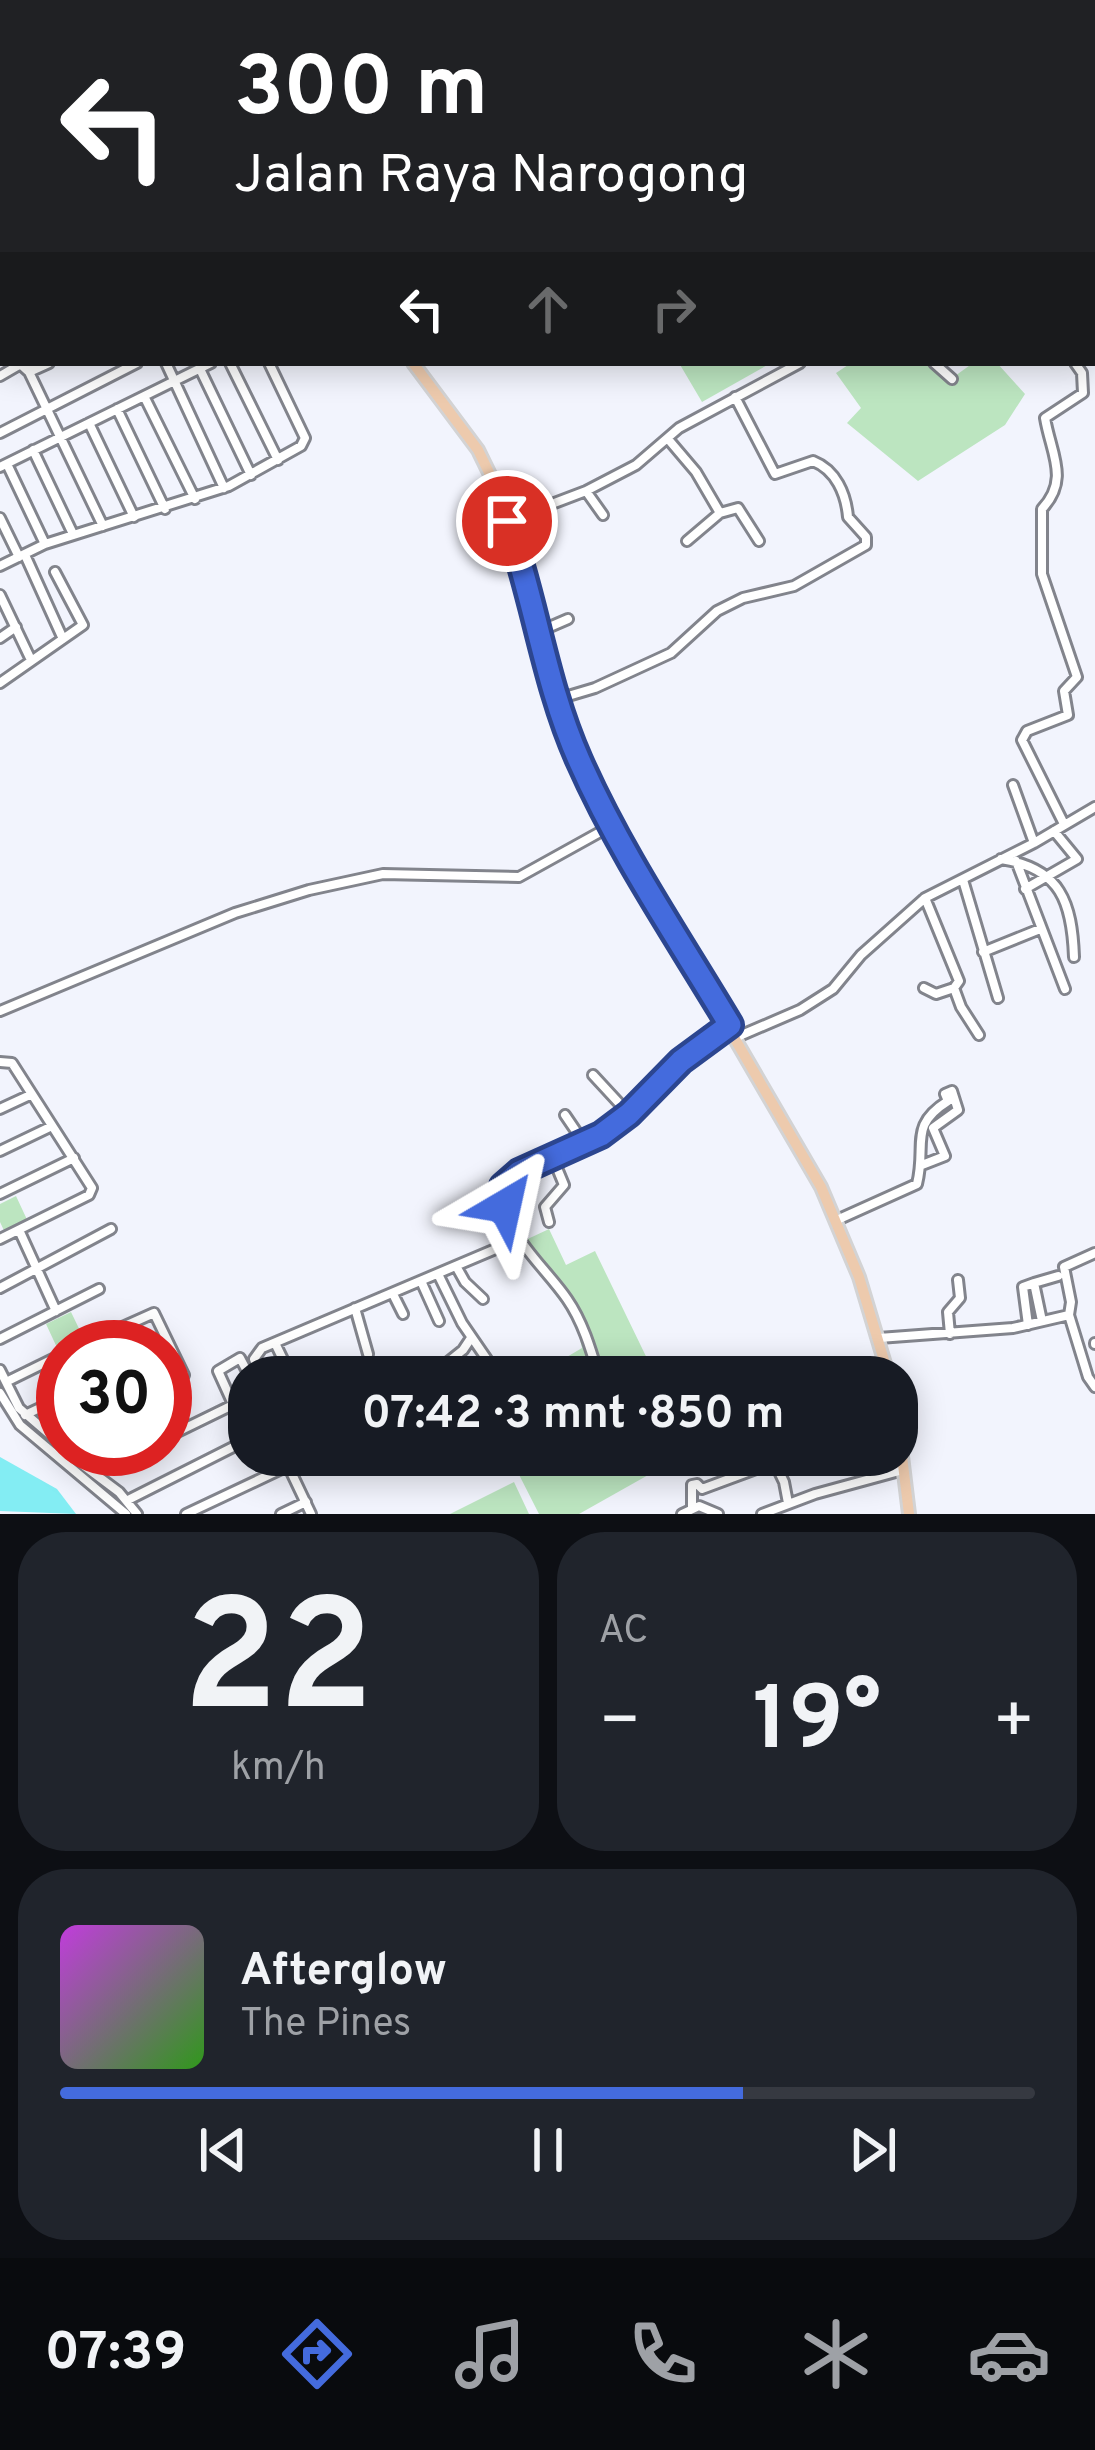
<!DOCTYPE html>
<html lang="id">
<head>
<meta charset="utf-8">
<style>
	body { margin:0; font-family:Overpass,sans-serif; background:#20242c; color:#f1f3f6; height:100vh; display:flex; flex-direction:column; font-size:45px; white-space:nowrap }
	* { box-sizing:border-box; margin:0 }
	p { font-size:39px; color:#9ea1a6 }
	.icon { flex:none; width:66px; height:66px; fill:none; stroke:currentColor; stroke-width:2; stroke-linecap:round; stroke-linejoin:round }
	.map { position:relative; height:1514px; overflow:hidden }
	.sheet { display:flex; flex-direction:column; gap:18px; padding:18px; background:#0d0f14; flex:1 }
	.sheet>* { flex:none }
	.guide { position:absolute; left:0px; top:0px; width:1095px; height:366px; box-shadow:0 6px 30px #0003; background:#202124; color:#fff; overflow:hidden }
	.speed { position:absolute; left:36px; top:1320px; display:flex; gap:24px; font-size:60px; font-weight:700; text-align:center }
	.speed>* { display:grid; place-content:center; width:156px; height:156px; border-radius:50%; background:#171b24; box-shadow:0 6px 30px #0003; line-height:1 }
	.speed .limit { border:18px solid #d22; background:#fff; color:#111 }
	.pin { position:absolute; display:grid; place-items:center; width:102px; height:102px; color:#fff; margin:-51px; border:6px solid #fff; border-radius:50%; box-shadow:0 3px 12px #0007 }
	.me { position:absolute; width:132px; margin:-66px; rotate:36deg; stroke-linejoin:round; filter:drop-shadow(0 0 9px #0008) }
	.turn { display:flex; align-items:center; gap:42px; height:252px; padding:0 36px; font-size:54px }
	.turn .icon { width:156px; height:156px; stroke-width:2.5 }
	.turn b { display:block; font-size:84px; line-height:102px }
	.lanes { display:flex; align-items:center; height:114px; padding:0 36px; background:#0003; justify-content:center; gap:60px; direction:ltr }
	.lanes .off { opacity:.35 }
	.big { font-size:90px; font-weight:700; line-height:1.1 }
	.sheet .widget { flex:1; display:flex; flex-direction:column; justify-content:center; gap:18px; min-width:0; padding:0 42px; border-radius:48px; background:#20242c }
	.sheet .dial { align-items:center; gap:0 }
	.dial b { font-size:156px; line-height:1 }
	.song { display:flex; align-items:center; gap:36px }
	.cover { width:144px; height:144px; border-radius:18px; background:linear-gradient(135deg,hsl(290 70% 55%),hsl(110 70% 35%)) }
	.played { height:12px; border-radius:6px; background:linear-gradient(90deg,#446bdd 70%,#363941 70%) }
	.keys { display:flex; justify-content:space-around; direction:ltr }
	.heat { display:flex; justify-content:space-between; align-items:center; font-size:66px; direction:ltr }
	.sheet .tiles { flex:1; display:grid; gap:18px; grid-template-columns:1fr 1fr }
	.widget:last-child { grid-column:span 2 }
	.trip { position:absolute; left:228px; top:1356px; width:690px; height:120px; border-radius:48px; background:#171b24; box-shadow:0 6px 30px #0003; font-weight:700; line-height:120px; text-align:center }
	.tab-bar { display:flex; height:192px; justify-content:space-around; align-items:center; background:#090b0e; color:#9ea1a6 }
	.tab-bar .icon { width:84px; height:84px }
	.tab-bar .on { color:#446bdd }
	.tab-bar b { font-size:54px; color:#f1f3f6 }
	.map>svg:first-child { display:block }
	.green { fill:#bce5c0 }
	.water { fill:#83edf3 }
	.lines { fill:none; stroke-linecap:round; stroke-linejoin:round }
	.minor-casing { stroke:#82848c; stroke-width:14 }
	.major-casing { stroke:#d3d3d4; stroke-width:16 }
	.minor { stroke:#fff; stroke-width:8 }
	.major { stroke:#edcaad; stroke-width:10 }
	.route-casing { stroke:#2c4690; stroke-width:30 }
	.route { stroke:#446bdd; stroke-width:21 }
</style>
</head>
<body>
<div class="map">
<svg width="1095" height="1514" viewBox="0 0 1095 1514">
	<rect width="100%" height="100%" fill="#f2f4fd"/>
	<path class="green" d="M679,363H771L702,402Z
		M851,363H929L948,381L973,363H997L1025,394L1005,425L918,481L847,423L861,408L836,373Z
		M16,1196L30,1226L7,1237L0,1222V1204Z
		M549,1229L566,1265L595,1251L656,1377H533L582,1348L576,1322L517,1244Z
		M71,1312L85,1341L63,1347L60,1354L46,1324Z
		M509,1455H645L650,1474L579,1514H539Z
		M514,1482L529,1514H450Z"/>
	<path class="water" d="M0,1457L57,1489L76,1514L0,1511Z"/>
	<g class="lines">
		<defs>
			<path id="minor" d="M96,0L97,3
				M495,0L498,3
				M572,0L578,3
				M13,3L20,0
				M134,3L142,0
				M173,3L180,0
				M556,3L559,0
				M0,8L3,7
				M0,35L3,44
				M0,53L3,51
				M0,66L3,65
				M0,117L3,116
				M0,170L3,168
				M0,187L3,190
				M0,257L3,260
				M0,285L3,284
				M1092,289L1095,287
				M19,363L29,372V363
				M49,363L29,372L103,526
				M166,363L224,488
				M230,363L278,460
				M934,363L952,379
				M200,369L251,475
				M0,376L19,365
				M144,396L195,499
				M117,409L165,509
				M89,423L134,517
				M0,433L137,363
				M668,439L696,472L720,513L687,541
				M33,450L73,534
				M7,464L45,544
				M0,467L211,363
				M586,491L603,515
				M720,513L738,508L759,541
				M0,518L19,557
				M507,521L586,491L636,465L679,428L800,363
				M25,555L63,639
				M0,566L45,544L229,486L301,446L305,438L269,363
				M0,595L31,660
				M538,632L568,619
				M0,638L16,627
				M0,683L83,625L55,572
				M558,699L595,688L671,653L717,611L743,598L794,586L866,545V537L848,517C846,494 836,470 813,461L775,474L735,397
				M1013,785L1034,843
				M1064,824L1022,740L1027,731L1068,715L1064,691L1077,677L1042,574V509C1070,479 1051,454 1045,418L1083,393L1082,373L1075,363
				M1001,859C1061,868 1072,903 1074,957
				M1016,861L1065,989
				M963,880L998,998
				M1025,889L1077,859L1054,831
				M983,952L1040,929
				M924,988L936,994L954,988L959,981L925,898
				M954,988L961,1007L979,1035
				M0,1011L235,913L309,890L383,874L519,877L611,826
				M737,1037L800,1010L833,989L861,955L925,898L1034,843L1095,807
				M0,1062L12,1063L92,1188L89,1195L0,1239
				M593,1075L629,1114
				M0,1109L30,1095
				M565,1115L584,1143
				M0,1151L50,1127
				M0,1194L74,1158
				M837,1220L917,1184C927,1144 908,1126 948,1101L945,1094L952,1091L958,1110L933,1128L945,1156L922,1165
				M549,1222L545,1207L564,1185L552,1156
				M19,1230L56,1311
				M456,1266L465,1282L483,1299
				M438,1274L462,1323L499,1377
				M421,1281L439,1321
				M0,1288L111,1229
				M393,1294L403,1314
				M355,1308L368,1354
				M1069,1315L1088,1377L1095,1387
				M1042,1321L1034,1283L1058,1276
				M1028,1325L1023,1287L1034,1283
				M950,1334L948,1312L960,1298L958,1280
				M879,1338L1013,1328L1069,1315L1071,1302L1064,1267L1095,1253
				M0,1339L99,1289
				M275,1343L290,1374
				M1095,1343V1344
				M78,1347L154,1313L184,1375L180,1384L165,1391
				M0,1370L19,1408L63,1446
				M261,1377L254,1359L262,1348L519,1239
				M441,1377L443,1366L463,1350L471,1338
				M599,1377C591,1350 583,1322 567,1299C544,1265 499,1231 503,1186L519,1171L601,1135L629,1114L681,1061L728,1027
				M6,1382L63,1354
				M0,1393L20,1425L126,1514
				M233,1404L218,1371L240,1358L250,1377
				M25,1415L63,1397
				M165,1438L249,1397
				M283,1455L311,1514
				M444,1455L446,1464
				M771,1455L784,1482L788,1503
				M83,1465L119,1492L137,1514
				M539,1465L557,1455
				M94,1473L142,1449
				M128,1500L249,1439
				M692,1508V1485L697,1484L702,1489L775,1462
				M186,1514L288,1466
				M281,1514L306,1502
				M682,1514L699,1506L718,1514
				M762,1514L815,1494L903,1470"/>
			<path id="major" d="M244,0L245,3
				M413,363L478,450L497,489C529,600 555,710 604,814L821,1187L859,1277L889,1377
				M897,1415L909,1514"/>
		</defs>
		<use href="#minor" class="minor-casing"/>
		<use href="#major" class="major-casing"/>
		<use href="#minor" class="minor"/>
		<use href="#major" class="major"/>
	</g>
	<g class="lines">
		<defs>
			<path id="route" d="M505,1206L503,1186L519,1172L601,1135L629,1114L681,1061L730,1025C678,938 620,853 579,760C545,684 535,600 507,521"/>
		</defs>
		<use href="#route" class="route-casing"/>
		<use href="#route" class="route"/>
	</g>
</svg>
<div class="speed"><div class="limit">30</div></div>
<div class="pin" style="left:507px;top:521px;background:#d93025"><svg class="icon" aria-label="arrive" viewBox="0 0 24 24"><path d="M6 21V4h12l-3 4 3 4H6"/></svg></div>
<svg class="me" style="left:505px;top:1206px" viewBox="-20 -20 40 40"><path d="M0-17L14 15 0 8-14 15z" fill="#446bdd" stroke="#fff" stroke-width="4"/></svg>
<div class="trip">07:42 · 3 mnt · 850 m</div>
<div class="guide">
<div class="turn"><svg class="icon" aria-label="left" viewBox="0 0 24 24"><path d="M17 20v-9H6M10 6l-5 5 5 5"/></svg><div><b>300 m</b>Jalan Raya Narogong</div></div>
<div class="lanes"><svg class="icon" aria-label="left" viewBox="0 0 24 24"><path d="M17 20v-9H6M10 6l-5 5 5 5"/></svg><svg class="icon off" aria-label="ahead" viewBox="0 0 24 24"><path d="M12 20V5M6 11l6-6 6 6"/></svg><svg class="icon off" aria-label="right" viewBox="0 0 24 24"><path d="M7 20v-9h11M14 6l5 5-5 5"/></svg></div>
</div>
</div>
<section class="sheet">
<div class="tiles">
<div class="widget dial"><b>22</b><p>km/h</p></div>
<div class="widget"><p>AC</p>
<div class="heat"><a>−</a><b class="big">19°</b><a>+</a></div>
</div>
<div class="widget">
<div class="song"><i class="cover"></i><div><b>Afterglow</b><p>The Pines</p></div></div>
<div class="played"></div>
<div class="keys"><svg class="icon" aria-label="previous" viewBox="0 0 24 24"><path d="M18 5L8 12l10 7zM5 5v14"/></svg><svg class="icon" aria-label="pause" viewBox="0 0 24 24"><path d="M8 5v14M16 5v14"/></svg><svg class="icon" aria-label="next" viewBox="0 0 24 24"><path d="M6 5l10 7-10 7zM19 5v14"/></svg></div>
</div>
</div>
</section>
<nav class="tab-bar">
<b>07:39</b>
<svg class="icon on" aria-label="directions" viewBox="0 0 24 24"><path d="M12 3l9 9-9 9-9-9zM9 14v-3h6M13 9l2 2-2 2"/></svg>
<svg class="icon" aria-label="music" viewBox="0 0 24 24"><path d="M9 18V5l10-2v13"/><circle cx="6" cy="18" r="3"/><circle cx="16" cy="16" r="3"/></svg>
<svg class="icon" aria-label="phone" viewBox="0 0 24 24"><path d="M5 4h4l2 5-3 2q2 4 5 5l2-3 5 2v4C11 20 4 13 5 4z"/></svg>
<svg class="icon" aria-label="climate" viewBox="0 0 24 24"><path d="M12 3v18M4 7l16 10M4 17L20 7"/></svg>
<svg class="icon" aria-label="car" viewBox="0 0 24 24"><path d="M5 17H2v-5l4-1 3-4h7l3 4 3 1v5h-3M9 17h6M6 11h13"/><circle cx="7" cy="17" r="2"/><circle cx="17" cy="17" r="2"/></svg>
</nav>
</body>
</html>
